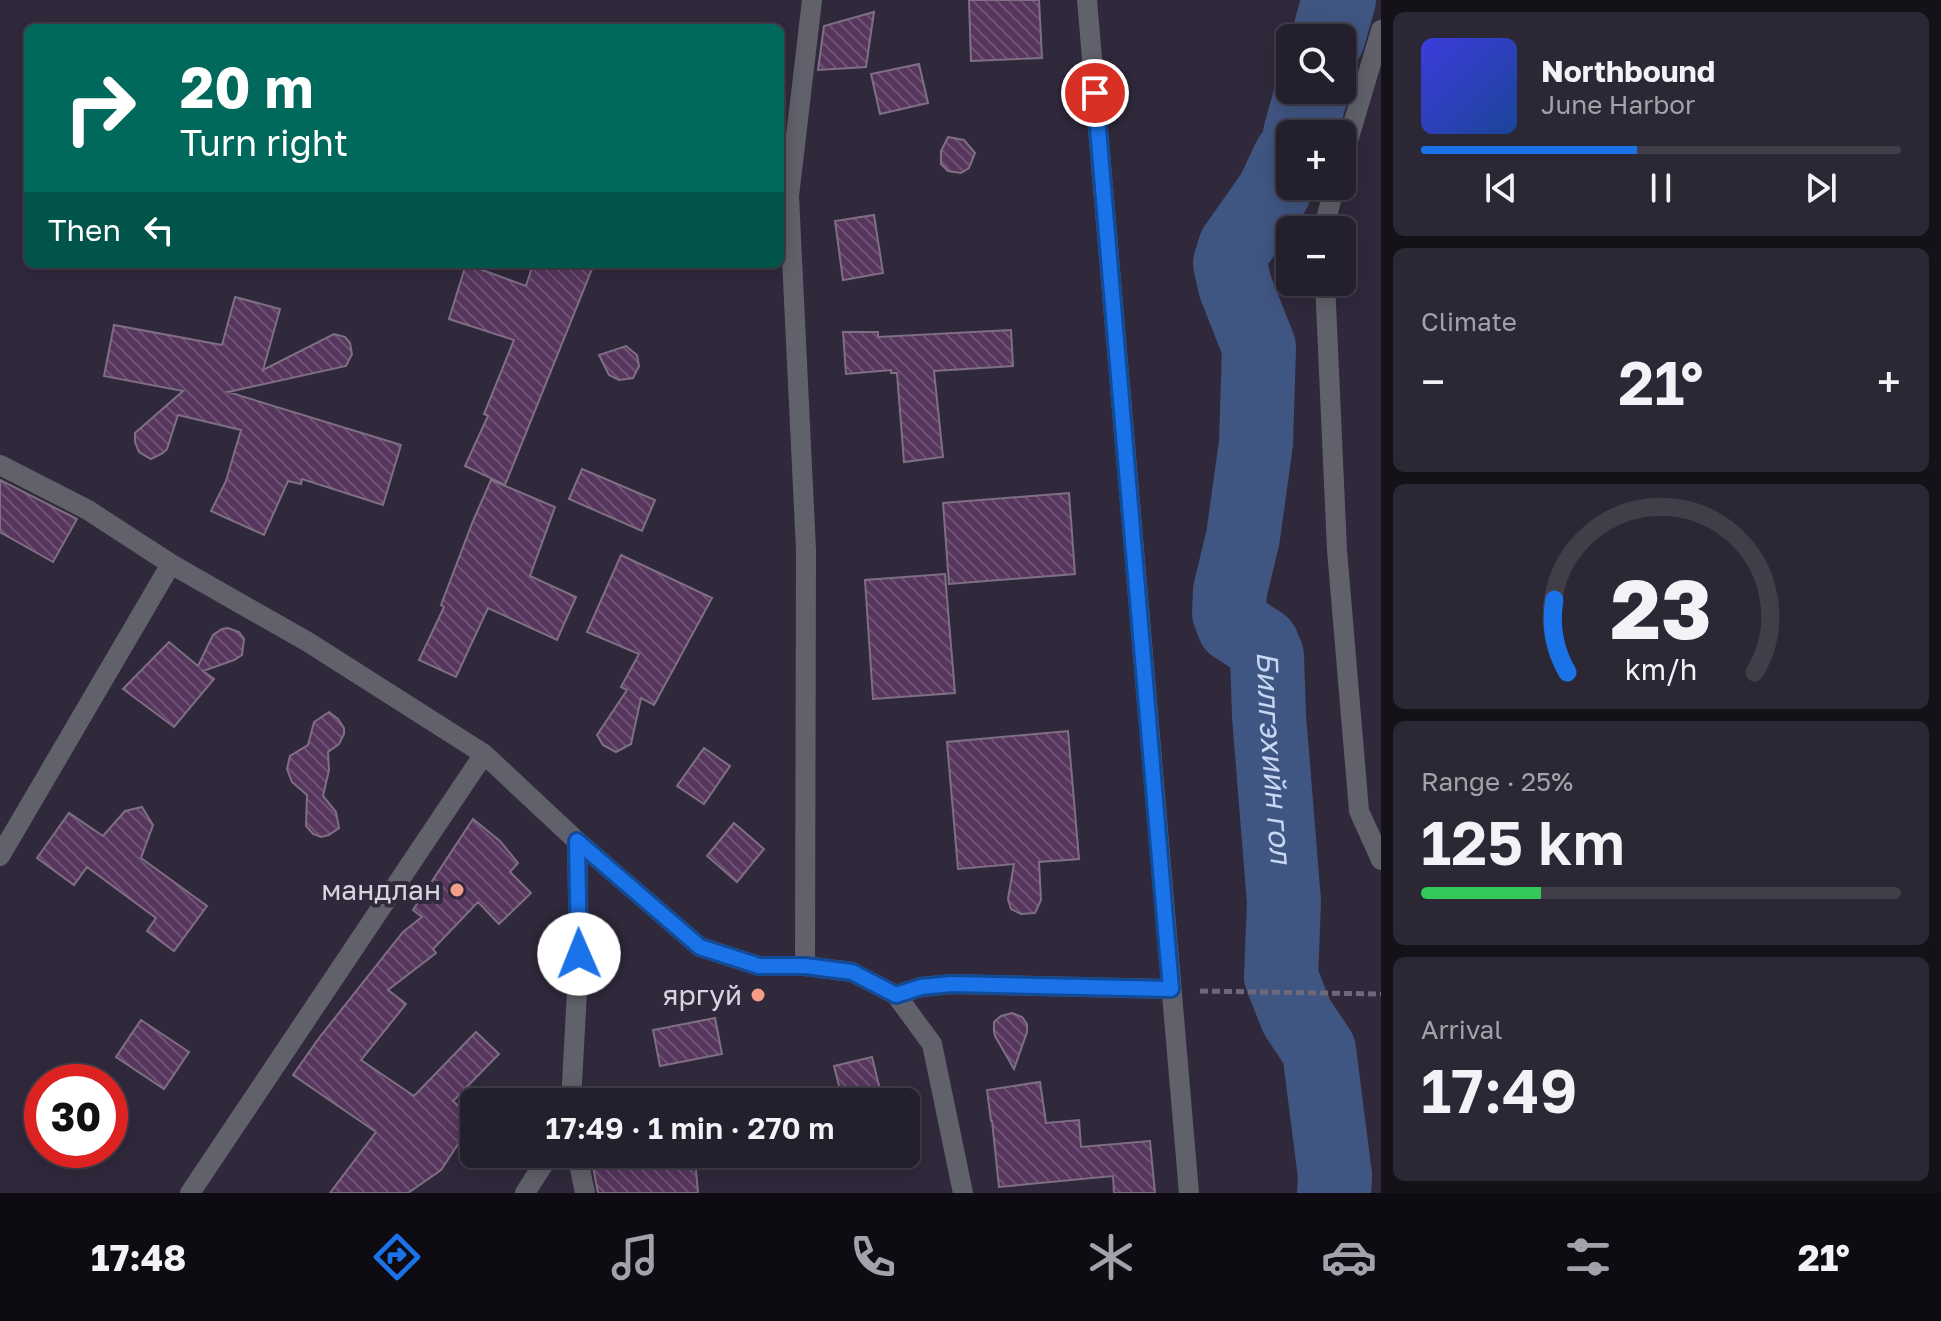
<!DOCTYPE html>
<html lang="en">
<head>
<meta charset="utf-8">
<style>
	body { margin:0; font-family:"Golos Text",sans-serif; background:#2c2735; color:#f1f3f6; height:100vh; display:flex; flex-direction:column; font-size:30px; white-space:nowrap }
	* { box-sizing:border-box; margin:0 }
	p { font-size:26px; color:#a3a2aa }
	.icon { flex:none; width:44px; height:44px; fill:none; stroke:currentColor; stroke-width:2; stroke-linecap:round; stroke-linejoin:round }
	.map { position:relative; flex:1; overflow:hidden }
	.sheet { display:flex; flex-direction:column; gap:12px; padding:12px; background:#141119; width:560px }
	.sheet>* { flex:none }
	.top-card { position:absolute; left:24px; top:24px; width:760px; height:244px; border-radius:12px; box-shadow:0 4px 20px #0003,0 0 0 2px #413d49; background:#00695c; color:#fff; overflow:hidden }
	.controls { position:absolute; left:1276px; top:24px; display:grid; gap:16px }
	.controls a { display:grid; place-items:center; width:80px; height:80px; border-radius:12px; background:#241f2d; box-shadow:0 4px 20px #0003,0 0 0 2px #413d49; font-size:40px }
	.speed { position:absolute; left:24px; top:1064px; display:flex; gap:16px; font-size:40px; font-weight:700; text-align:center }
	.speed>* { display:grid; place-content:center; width:104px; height:104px; border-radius:50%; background:#241f2d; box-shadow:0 4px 20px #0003,0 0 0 2px #413d49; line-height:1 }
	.speed .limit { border:12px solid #d22; background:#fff; color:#111 }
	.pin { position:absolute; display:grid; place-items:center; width:68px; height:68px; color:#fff; margin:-34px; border:4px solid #fff; border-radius:50%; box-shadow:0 2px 8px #0007 }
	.me { position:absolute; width:88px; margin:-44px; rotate:359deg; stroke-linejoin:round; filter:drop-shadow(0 0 6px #0008) }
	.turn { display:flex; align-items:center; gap:28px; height:168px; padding:0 24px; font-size:36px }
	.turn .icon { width:104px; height:104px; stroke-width:2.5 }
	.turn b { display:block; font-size:56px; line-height:68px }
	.then { display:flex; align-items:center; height:76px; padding:0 24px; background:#0003; gap:16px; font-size:30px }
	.big { font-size:60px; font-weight:600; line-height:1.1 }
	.sheet .card { flex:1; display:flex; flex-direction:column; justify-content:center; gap:12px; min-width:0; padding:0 28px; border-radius:12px; background:#2c2735 }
	.sheet .dial { align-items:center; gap:0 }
	.dial svg { height:208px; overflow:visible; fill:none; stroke:#413d49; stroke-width:7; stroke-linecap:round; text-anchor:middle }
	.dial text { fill:#f1f3f6; stroke:none }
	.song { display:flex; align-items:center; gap:24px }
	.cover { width:96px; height:96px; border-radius:12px; background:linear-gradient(135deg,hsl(240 70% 55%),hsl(220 70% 35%)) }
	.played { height:8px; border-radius:4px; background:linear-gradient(90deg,#1a73e8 45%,#413d49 45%) }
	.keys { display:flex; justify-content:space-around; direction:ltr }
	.heat { display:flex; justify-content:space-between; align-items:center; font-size:44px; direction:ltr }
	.charge { height:12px; border-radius:6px; background:linear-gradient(90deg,#34c759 25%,#413d49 0) }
	.trip { position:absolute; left:460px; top:1088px; width:460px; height:80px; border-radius:12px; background:#241f2d; box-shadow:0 4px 20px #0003,0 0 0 2px #413d49; font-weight:600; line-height:80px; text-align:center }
	.menu { display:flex; height:128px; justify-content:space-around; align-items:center; background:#0e0c12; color:#a3a2aa }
	.menu .icon { width:56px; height:56px }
	.menu .selected { color:#1a73e8 }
	.menu b { font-size:36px; color:#f1f3f6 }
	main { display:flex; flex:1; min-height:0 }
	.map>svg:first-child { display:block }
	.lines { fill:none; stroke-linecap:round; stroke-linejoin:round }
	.river { stroke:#405682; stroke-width:74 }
	.building { fill:url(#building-back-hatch); stroke:#7f6f82; stroke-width:2 }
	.path { stroke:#6e6878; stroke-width:5; stroke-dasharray:8 4; stroke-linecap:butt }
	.street { stroke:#61616b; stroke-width:20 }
	.route-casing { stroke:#114b97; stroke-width:20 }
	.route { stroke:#1a73e8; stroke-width:14 }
	.poi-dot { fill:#f49e87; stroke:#30293c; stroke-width:3 }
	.labels { text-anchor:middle; stroke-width:8; stroke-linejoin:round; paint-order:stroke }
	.poi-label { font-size:28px; fill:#d7d3df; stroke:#30293c; text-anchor:end }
	.water-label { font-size:30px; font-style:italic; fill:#c7d6f3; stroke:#30293c }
</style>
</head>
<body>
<main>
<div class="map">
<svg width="1381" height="1193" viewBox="0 0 1381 1193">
	<defs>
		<pattern id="building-back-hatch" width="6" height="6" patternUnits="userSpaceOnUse" patternTransform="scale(2)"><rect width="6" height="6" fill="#57365e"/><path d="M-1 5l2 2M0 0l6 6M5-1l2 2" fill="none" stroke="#6e5275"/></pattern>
	</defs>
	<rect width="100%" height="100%" fill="#30293c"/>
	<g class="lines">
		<g class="river">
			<path d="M1328,38L1339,0"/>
			<path d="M1300,134L1312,90"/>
			<path id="s1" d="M1290,157L1273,193L1235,247L1230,263L1235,286L1259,347L1256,443L1243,537L1230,591L1229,613L1234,626L1262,644L1267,656L1269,716L1284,902L1281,977L1297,1017L1319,1050L1335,1176L1334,1193"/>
		</g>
	</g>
	<path class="building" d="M969,0H1039L1042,58L971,61Z
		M874,12L866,67L818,70L824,26Z
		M919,64L928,103L880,114L871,74Z
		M948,137L964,140L975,153L969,168L961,173L948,171L941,164V151Z
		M874,215L883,273L843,280L835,221Z
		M466,264L526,286L533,264H594L505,485L465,466L488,416L484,414L514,340L449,319Z
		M235,297L280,309L263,370L334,334L345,337L350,343L352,354L346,366L228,392L401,445L383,505L302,479L301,484L288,481L264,535L211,511L226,481L241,430L178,415L167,449L163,453L151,459L139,452L135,442V433L183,391L104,376L114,325L222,345Z
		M1011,330L1013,366L934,371L943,457L904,462L897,373H891V370L846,374L843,332H878V337Z
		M626,346L637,355L639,366L633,378L619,380L609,375L599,355Z
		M582,469L655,500L642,531L569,499Z
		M0,480L77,519L53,562L0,532Z
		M491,480L555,507L530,576L576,597L557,640L488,608L456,677L419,660L444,607L441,605L473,521Z
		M1069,493L1075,574L949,584L943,503Z
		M621,555L712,598L654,705L641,698L631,744L616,752L603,745L597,735L627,690L621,687L639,654L587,632Z
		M945,574L955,693L873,699L865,580Z
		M228,628L239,632L244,639L242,655L234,660L203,671L214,679L174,727L123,689L169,642L198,666L213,635L222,629Z
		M329,712L338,719L344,728V734L339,744L328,752L329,770L323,796L336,812L339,828L329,835L321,837L313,834L306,826L307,795L292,782L287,769L290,756L308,745L314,722Z
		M1068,731L1079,859L1039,862L1041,900L1035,913L1021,914L1011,909L1008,899L1014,864L958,869L947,742Z
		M704,748L730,766L704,804L677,786Z
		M142,807L153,825L141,858L207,906L174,951L147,931L156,918L87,867L74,885L37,858L69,813L103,836L125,811Z
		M473,819L500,841L518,863L510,872L531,893L499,924L478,902L433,949L436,953L388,990L406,1004L361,1060L414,1096L476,1032L499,1054L453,1101L474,1120L441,1170L408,1193H330L376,1132L293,1075L319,1038L403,932L422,917L413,910Z
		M734,823L764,849L737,882L707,856Z
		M1012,1013L1022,1017L1027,1024V1032L1014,1069L995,1036L994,1031V1022L1001,1016Z
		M715,1018L722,1054L660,1066L653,1030Z
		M141,1020L189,1052L164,1089L116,1057Z
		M872,1057L883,1102H843L834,1066Z
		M1040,1082L1046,1123L1079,1120L1081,1147L1150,1141L1155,1193H1114L1113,1176L999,1187L992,1121H991L987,1090Z
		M615,1154H652L653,1162L695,1159L698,1193H598L593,1167L616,1165Z"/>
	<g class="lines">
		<path class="path" d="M1200,991L1381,994"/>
		<path class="street" d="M1087,0L1189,1193
			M1342,161L1381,30
			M1323,230L1335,186
			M1325,282L1337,550L1359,811L1381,860
			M0,465L88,510L171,564L308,642L484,754L577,841L579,954L571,1102
			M577,841L700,947L759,966H805L852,972L896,995L932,1044L963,1193
			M0,856L171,564
			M805,966L806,550L789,196L812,0
			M896,995L921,987L951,984L1171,989
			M577,1154L585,1193
			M190,1193L484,754
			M525,1193L550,1154"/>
	</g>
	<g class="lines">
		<defs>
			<path id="route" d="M579,954L577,841L700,947L759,966H805L852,972L896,995L921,987L951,984L1171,989L1095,93"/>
		</defs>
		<use href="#route" class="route-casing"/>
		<use href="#route" class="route"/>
	</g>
	<g class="poi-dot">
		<circle cx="457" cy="890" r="8"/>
		<circle cx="758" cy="995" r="8"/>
	</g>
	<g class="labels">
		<g class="poi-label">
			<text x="441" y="900">мандлан</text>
			<text x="742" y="1005">яргуй</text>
		</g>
		<g class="water-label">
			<text dy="10" stroke="none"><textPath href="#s1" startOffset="642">Билгэхийн гол</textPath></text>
		</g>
	</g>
</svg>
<div class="controls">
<a><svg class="icon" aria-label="search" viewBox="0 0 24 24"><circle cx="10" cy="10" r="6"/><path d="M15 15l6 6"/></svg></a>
<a>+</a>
<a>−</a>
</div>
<div class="speed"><div class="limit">30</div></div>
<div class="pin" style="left:1095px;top:93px;background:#d93025"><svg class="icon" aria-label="arrive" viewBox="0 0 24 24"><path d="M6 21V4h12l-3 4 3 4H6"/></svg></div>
<svg class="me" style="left:579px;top:954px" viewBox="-20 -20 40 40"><circle r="19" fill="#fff"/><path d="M0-13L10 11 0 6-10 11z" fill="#1a73e8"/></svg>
<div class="trip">17:49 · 1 min · 270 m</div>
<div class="top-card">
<div class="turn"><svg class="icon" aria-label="right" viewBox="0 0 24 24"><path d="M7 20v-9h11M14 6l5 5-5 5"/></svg><div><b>20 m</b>Turn right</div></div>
<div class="then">Then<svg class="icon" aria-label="left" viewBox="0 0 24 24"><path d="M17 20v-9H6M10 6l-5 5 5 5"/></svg></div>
</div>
</div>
<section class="sheet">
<div class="card">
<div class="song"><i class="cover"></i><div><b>Northbound</b><p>June Harbor</p></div></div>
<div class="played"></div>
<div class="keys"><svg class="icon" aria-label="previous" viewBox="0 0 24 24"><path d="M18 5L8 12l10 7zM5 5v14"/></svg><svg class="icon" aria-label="pause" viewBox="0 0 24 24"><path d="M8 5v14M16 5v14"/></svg><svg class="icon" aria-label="next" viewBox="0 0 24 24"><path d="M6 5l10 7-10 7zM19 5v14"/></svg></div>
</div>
<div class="card"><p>Climate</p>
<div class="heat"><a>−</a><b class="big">21°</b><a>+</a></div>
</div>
<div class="card dial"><svg viewBox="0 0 100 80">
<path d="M14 69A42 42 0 1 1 86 69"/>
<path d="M14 69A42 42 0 0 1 9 41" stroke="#1a73e8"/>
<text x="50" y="56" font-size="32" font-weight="700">23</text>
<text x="50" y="72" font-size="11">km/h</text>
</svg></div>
<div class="card"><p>Range · 25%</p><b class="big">125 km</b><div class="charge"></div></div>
<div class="card"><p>Arrival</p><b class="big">17:49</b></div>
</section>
</main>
<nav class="menu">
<b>17:48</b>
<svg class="icon selected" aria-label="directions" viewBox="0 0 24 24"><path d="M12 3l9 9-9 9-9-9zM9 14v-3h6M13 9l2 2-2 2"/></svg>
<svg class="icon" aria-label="music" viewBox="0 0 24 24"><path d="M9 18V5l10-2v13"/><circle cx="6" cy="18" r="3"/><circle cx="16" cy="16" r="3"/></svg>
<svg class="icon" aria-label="phone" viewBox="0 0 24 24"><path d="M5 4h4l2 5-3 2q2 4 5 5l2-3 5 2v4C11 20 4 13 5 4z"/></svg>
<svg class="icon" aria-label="climate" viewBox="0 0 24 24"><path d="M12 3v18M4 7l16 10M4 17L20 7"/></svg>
<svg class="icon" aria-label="car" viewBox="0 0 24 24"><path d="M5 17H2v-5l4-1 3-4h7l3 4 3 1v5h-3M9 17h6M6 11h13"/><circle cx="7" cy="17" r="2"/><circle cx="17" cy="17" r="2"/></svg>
<svg class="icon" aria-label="filters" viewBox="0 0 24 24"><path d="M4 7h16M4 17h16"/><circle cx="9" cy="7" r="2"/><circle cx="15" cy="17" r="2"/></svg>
<b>21°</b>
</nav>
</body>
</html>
